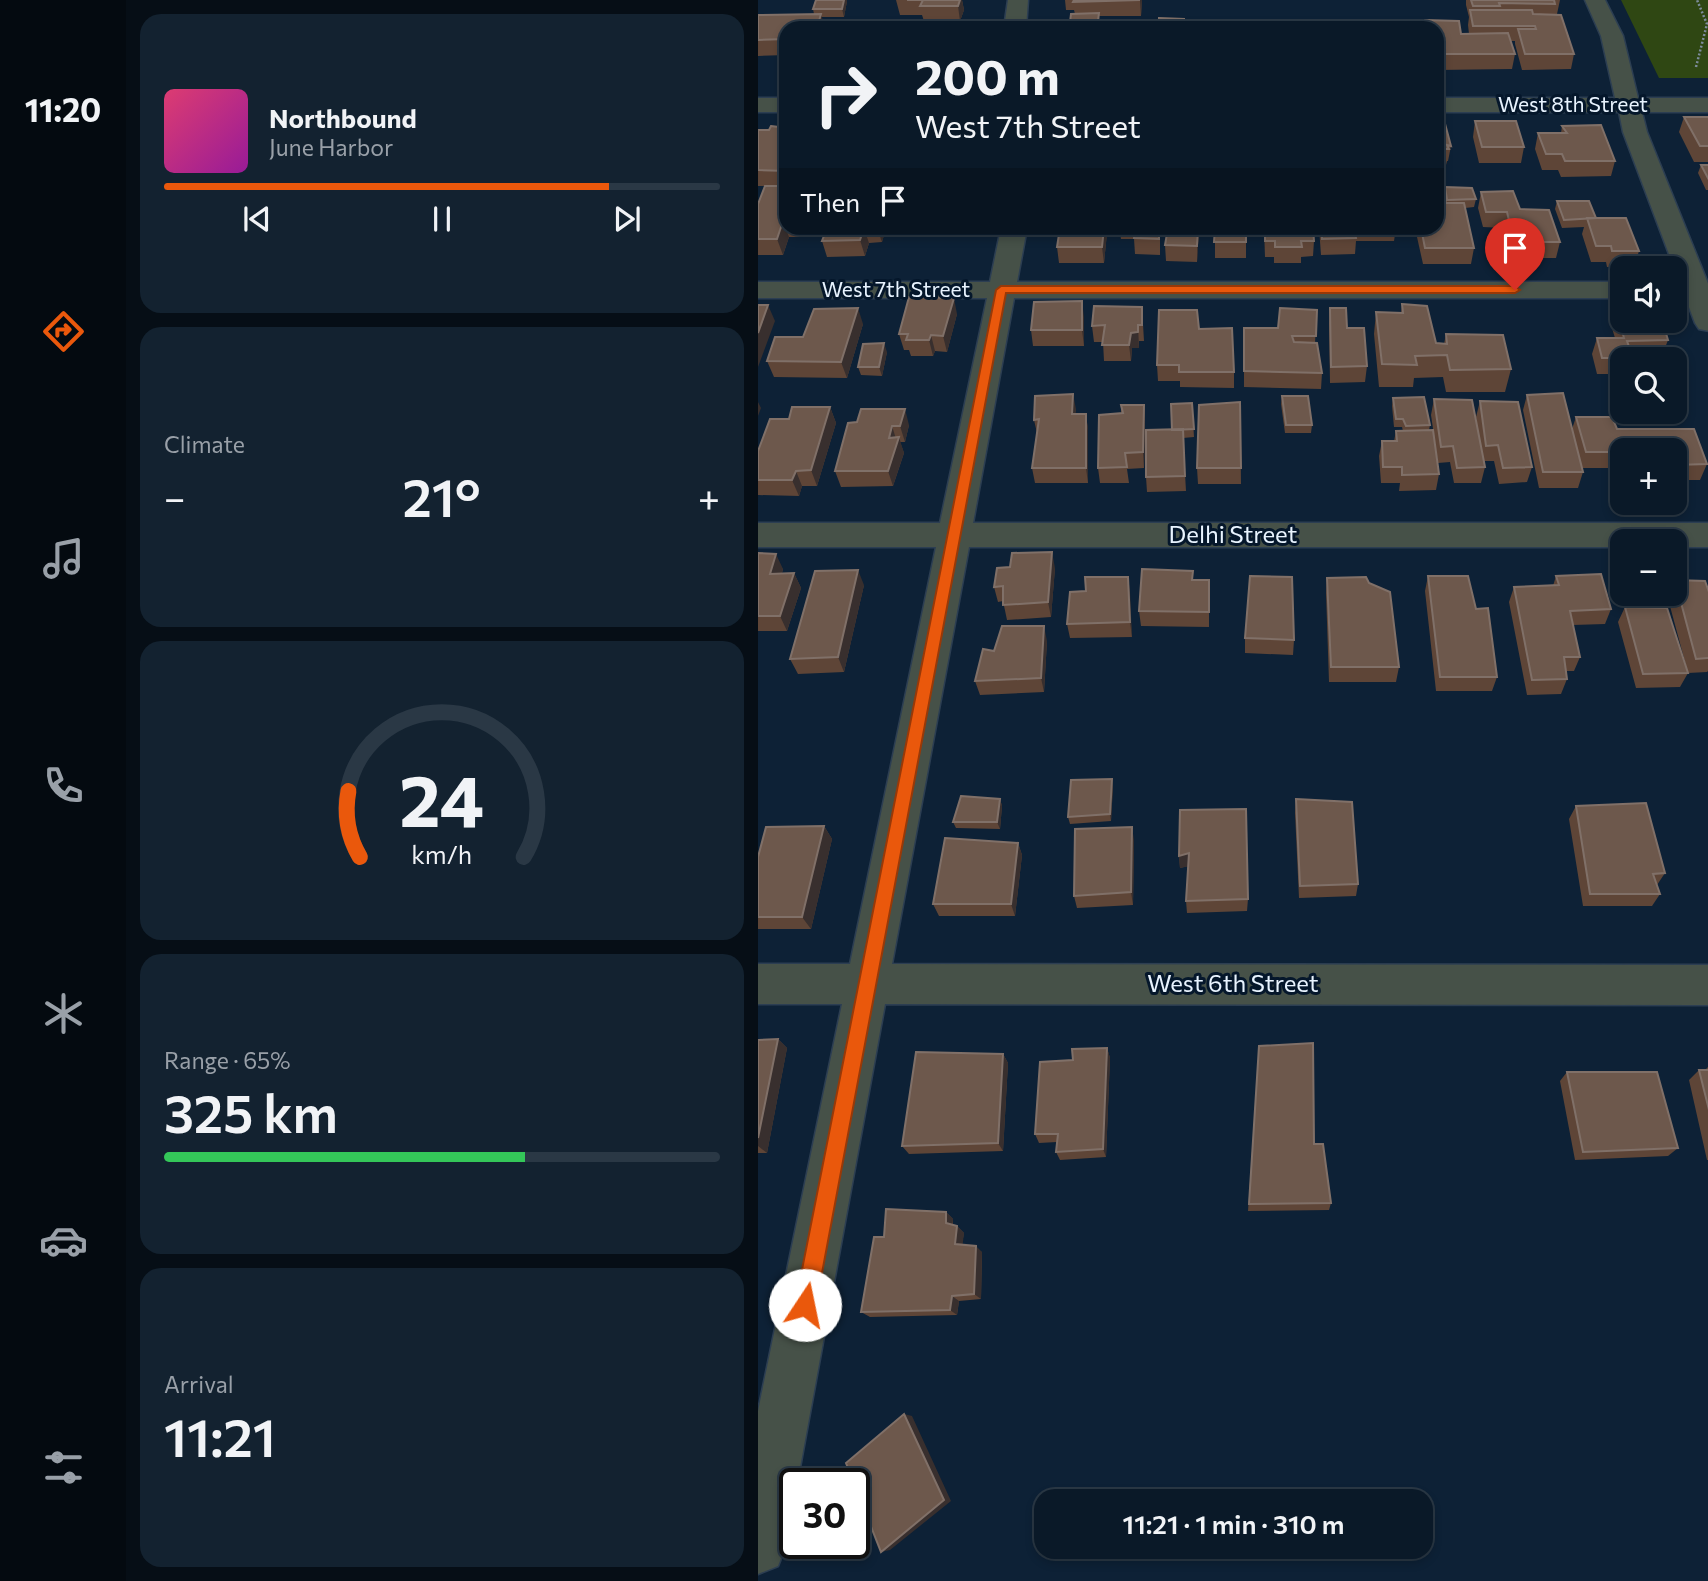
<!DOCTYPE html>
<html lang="en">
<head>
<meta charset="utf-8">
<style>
	body { margin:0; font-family:Commissioner,sans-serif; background:#132230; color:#f1f3f6; height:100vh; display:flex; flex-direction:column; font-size:26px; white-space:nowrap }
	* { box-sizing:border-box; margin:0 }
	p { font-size:23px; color:#99a0a8 }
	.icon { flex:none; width:38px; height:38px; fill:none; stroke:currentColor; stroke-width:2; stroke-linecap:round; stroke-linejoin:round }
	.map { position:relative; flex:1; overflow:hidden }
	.details { display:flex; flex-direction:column; gap:14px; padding:14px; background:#060e16; width:632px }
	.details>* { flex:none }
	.guide { position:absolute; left:21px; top:21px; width:665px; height:214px; border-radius:21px; box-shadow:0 4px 10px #0003,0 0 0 2px #2a3845; background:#0a1928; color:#f1f3f6; overflow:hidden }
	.tools { position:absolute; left:852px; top:256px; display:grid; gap:14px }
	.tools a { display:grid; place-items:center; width:77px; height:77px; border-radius:14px; background:#0a1928; box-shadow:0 4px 10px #0003,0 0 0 2px #2a3845; font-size:35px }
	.speed { position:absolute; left:21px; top:1468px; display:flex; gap:14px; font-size:35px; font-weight:700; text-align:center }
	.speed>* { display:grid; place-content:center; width:91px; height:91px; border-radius:50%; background:#0a1928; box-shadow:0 4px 10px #0003,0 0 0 2px #2a3845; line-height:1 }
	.speed .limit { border:4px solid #111; border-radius:10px; background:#fff; color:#111 }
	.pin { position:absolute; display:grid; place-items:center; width:60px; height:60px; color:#fff; margin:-72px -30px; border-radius:50% 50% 50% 0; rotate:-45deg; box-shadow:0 0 7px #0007 }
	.pin .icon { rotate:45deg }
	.me { position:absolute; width:77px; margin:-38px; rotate:11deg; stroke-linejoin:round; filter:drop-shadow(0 0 5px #0008) }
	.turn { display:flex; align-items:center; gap:24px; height:147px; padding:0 21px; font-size:32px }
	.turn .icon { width:91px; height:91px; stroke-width:2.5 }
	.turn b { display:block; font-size:49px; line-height:60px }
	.then { display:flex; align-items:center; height:66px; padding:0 21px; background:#0003; gap:14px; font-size:26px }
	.big { font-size:52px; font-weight:600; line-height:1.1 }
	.details .tile { flex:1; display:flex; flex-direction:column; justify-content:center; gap:10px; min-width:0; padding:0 24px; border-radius:21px; background:#132230 }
	.details .dial { align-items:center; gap:0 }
	.dial svg { height:182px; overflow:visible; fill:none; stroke:#2a3845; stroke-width:7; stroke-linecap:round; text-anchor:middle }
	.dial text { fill:#f1f3f6; stroke:none }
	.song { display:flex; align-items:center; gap:21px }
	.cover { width:84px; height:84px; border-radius:10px; background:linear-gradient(135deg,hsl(340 70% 55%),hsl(300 70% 35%)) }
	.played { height:7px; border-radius:4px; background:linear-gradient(90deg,#ea580c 80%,#2a3845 80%) }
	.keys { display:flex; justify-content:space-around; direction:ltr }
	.heat { display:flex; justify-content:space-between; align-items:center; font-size:38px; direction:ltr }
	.charge { height:10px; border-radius:5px; background:linear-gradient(90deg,#34c759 65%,#2a3845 0) }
	.trip { position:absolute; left:276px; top:1489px; width:399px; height:70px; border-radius:21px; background:#0a1928; box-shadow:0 4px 10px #0003,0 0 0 2px #2a3845; font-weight:600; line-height:70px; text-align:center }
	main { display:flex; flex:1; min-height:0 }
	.menu { display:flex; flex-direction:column; width:126px; justify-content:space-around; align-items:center; background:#040a10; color:#99a0a8 }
	.menu .icon { width:49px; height:49px }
	.menu .current { color:#ea580c }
	.menu b { font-size:32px; color:#f1f3f6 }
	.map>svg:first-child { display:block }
	.green { fill:#2f4713 }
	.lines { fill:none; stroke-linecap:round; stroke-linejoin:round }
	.minor-casing { stroke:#2c3e52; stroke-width:3 }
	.path { stroke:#7d8c9c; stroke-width:2.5; stroke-dasharray:2 2; stroke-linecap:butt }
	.minor { fill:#465148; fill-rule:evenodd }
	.wall { fill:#5e4537 }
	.shaded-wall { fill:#382f2e }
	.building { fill:#6d584c; stroke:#807068; stroke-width:2 }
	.route { fill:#ea580c; stroke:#983908; stroke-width:2 }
	.labels { text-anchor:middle; stroke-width:6; stroke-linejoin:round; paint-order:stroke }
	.far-street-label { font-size:21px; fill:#e8f3fe; stroke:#05172b }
	.street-label { font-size:24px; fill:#e8f3fe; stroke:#05172b }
</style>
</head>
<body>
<main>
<nav class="menu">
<b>11:20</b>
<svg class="icon current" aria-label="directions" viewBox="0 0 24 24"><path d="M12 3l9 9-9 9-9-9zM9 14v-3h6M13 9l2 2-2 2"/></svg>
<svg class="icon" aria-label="music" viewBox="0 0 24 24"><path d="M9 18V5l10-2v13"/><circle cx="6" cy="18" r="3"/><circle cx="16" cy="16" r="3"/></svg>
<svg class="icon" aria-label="phone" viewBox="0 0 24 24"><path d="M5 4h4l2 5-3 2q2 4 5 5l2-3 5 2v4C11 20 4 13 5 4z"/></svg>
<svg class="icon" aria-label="climate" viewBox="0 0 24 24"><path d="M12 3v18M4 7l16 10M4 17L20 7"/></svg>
<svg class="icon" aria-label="car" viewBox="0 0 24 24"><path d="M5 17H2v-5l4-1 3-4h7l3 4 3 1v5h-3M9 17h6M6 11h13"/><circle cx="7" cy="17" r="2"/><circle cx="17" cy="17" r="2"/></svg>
<svg class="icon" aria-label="filters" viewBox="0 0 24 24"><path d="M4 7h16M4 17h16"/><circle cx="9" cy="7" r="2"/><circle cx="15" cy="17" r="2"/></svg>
</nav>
<section class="details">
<div class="tile">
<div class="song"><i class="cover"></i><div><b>Northbound</b><p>June Harbor</p></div></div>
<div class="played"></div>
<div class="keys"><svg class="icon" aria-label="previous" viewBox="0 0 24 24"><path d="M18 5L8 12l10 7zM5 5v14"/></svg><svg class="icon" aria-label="pause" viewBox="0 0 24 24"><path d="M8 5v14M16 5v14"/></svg><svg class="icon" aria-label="next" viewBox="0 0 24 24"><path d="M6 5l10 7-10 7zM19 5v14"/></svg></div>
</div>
<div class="tile"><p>Climate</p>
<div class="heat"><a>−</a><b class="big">21°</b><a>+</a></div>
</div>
<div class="tile dial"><svg viewBox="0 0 100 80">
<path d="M14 69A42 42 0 1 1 86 69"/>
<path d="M14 69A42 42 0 0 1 9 40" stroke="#ea580c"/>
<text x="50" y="56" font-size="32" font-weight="700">24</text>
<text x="50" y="72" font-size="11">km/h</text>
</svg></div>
<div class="tile"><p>Range · 65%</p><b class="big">325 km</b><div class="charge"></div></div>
<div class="tile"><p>Arrival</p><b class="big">11:21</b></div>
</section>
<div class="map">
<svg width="951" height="1581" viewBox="0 0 951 1581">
	<rect width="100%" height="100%" fill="#0d2136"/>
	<path class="green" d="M863,0H950V78H901Z"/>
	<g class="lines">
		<defs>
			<path id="minor" d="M250,0H270L268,28H246Z
				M827,0H847L865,36L880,98H951V112H884L889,132L951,286V331L941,329L937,323L865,132L861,112H679V98H857L843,36Z
				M0,98H28V112H0Z
				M243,228H269L259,282H864V298H256L215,523H951V547H917V541H864V547H211L134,964L951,965V1005L127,1004L39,1484H37L28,1546L20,1566L0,1574V1411L84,1004H0V964H92L178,547H0V523H182L229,298H0V282H232Z"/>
		</defs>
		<use href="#minor" class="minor-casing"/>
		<path class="path" d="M938,67L949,24L939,0"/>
		<use href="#minor" class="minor"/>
	</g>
	<path class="wall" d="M138,0H204L206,10L202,21H166L164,15H142Z
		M307,0H384L383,16H341L342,28L312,22L317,14L316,10H308Z
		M708,0H802L799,14H795L816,54L813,69L764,70L757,44V41H752L757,54L754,69L679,70V28H666L667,20L703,34H711L710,25L711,17L708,5Z
		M89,1L86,17H64L28,28V55L0,56V15L56,14L55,9Z
		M926,117H951V162H936L921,132Z
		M679,120L693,146L690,161H689L688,165H679Z
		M717,121L766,147L763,163H721L715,137Z
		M804,126L857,161L853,176L803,177L800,170H784L777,149L780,133H803Z
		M28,128V228H50L46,237H31L25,255H0V204L15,186H0V130Z
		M943,165H951V190H948L940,173Z
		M687,187L718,199L716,207L707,208L716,248L713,264H665L657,228H679Z
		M723,192L762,209L802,242L798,258H753L746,228L725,227L720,208Z
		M799,201L838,218L881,251L876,267H849L848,262H833L824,234L826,227L804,228L797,209Z
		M69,228H128L124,242L111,243L107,256L69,257L64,241Z
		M361,228H402V255L377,254L376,239H363Z
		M410,228H441L439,262L408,261L407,245Z
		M457,228H488V258H457Z
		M506,228H555L556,241L555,256L543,257V263H516V257H507Z
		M561,228H638L636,241H598L597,254L563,255Z
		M349,233L346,263H301L299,247Z
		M856,302L910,340L904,356L875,357V359H864V374H839L834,354L839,338H857L851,318Z
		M644,304L678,343L686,344L688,334L753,369L747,392H688L685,377L656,378L655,387H621L616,334L618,312L643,313Z
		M384,307L386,341H381V348H374L373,361H346L345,342H336L334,326Z
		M572,308L589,328L609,366L607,382L572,383L571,324Z
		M559,310L557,343L564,373L563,389L486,387V328H520Z
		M199,314L189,352L177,351L175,356H153L151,350H146L141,334Z
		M326,317V346H275L273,330Z
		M105,324L89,378L16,377L9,361L45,337Z
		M441,329L476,372V388L422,387V381H400L399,365Z
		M129,352L124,376L103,375L100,367Z
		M805,393L814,429L818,417H854L859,429H936L949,464L942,480H917V450H864V481H858L854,468H824L825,472L820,488H781L765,410L769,395Z
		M524,396L554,425L553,433H527L523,404Z
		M635,398L672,425L671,430L681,474L678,490L641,491L642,483H623L621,456L624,441H636L638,431H645L644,427H636L634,406Z
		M676,399L720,435L718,417L722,401L774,467L769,482L741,484L736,461H725L727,467L723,483H696L692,462L680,463L673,415Z
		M482,402L483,484H440L439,468Z
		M434,403L436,437L425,438L428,491L389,492L388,477L414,430Z
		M363,405H386L387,421L386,468L369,469L371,483H342L340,468L363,413Z
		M72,407L78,423L59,486H44L41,496L0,495V451L31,419Z
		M318,409L317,414H328L330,430V483H277L274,468L279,433L276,420Z
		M90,423L151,425L147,442H142L146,453L135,486L83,487L77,471Z
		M0,553L25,569L24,573H36L43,588L29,631H0Z
		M297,568L293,617L249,620L245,601L240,602L236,587Z
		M670,576L718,609L739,677L734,691H678L667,591Z
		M798,576L853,609L847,624L815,625L822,657L816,671H808L809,679L803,694L769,695L751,602L756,587L795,586Z
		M370,577L374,637L312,638L309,624L328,591Z
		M569,578L641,667L638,682H571L568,593Z
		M435,580L451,595V627L383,626L381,611Z
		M917,580L951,592V670L949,672L930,673L909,595L910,593H917Z
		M106,585L86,672L40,674L32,659Z
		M867,607L930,673L922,687L878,688L860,622Z
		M487,638L536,640L535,655L487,653Z
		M289,641L286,692L222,695L217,681L236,651Z
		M355,786L353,821L312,824L310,817Z
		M242,799L244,806L242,829L198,828L195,822Z
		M538,799L600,884L598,896L541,898L537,813Z
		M818,806L907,873L899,885L902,894L894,906H825L811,819Z
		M66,826L74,839L53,929H0V857Z
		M376,840L375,905L319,908L316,896Z
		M260,843L264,855L257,916H181L175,904Z
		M421,856L490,899L489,911L429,913L428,901L430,866L422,868Z
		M20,1039L29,1048L9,1153H0V1040Z
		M501,1046L573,1203L571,1210L490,1211Z
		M349,1048L352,1058L348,1157L302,1160L298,1152L299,1142L281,1143L277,1134L315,1060Z
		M245,1054L250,1063L245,1151L151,1154L144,1146Z
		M951,1066V1160H949L931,1080L941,1070H947Z
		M809,1072L920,1148L910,1156L817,1160L802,1081Z
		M188,1212L195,1219V1225L199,1226L206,1233L204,1244L224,1252L223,1299L201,1301L199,1315L112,1317L103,1312L126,1237Z"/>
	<path class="shaded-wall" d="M86,0H89V1L86,17L84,9Z
		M202,0H204L206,10L202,21L200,6Z
		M382,0H384L383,16L382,1Z
		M341,13L342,28H339Z
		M63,14L67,28H59Z
		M25,221L31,237L25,255L19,239Z
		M43,228H50L46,237Z
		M106,228L111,243L107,256L102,240Z
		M119,228H128L124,242Z
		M346,228H348L349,233L346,263L344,247Z
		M440,228H441L439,262V246Z
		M196,298L199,314L189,352L185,336Z
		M324,301L326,317V346L324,330Z
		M10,305L17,321L0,367V333Z
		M100,308L105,324L89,378L83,362Z
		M380,325L381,348H374L373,361L371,345L373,333Z
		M173,335L177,351L175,356L171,340Z
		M126,343L129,352L124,376L121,367Z
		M315,394L318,409L316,430L314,414Z
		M0,402L3,408L0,416Z
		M386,405L387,421L386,468L385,452Z
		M72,407L78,423L59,486L53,470Z
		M147,409L151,425L147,442L142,426Z
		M328,414L330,430V483L328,468Z
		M134,426L139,442L141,437L146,453L135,486L130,471L131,438Z
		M38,471L44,486L41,496L34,480Z
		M294,552L297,568L293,617L290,602Z
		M18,554L25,569L19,589L12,574Z
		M100,570L106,585L86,672L80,657Z
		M36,573L43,588L29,631L22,616Z
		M370,577L372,592L374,637L372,622Z
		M286,626L289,641L286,692L283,678Z
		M354,779L355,786L353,821L352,814Z
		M242,799L244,806L242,829L239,822Z
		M66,826L74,839L53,929L44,917Z
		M374,827L376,840L375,905L373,892Z
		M260,843L264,855L257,916L253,904Z
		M431,853L432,866L422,868L421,856Z
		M20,1039L29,1048L9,1153L0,1146V1138Z
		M349,1048L352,1058L348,1157L345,1149Z
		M245,1054L250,1063L245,1151L240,1143Z
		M188,1212L195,1219L194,1230L188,1223Z
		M199,1226L206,1233L204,1250L197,1244Z
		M218,1246L224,1252L223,1299L216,1294Z
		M194,1296L201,1301L199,1315L192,1310Z
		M146,1414L154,1416L193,1501L132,1550L123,1552Z"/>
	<path class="building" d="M58,0H86L84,9H55Z
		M149,0H202L200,6H162L165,0Z
		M316,0H382L315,2Z
		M713,0H796L797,4L741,3L742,6H715Z
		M712,10H774L775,14L803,15L816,54H767L760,29H778L777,26H715Z
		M341,13L339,28H305L306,22H312L313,14Z
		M63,14L59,28H28V39L0,40V15Z
		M401,18L426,19V25H445V28H401Z
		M667,20L701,21L703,34L750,33L757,54H679V28H668Z
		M555,22L603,23L604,28H556Z
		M608,22L645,23L646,28H610Z
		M478,23H518V28H479Z
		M140,24H161L160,28H138Z
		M345,24L391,27V28H345Z
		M926,117H951V146H942Z
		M679,120H686L693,146L689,145L691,149H679Z
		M717,121H758L766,147H724Z
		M843,125L857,161H807L804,154H788L780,133H809L804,126Z
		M13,126L28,128V171L0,170V130H11Z
		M943,165H951V180Z
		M679,184H683L688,203H706L716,248H667L663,228H679Z
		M7,186H28V221H25L19,239H0V204Z
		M687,187L714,188L718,199L689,200Z
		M755,191L762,209L791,210L802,242H756L749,212H728L723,192Z
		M799,201H831L838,218L806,220Z
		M829,218H868L881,251H854L853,246H838Z
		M69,228H106L102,240L64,241Z
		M302,228H346L344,247H299Z
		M377,228H401V239L376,238Z
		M410,228H440L439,246L407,245Z
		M457,228H488V242H456Z
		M507,228H555L556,241H543L544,247H517V241H507Z
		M564,228H596L598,238L564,239Z
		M151,297L196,298L185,336L173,335L171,340H148L150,334H141Z
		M324,301V330H273L276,302Z
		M856,302H864V320H904L910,340L869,341L875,358H844L839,338H866Z
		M644,304L669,306L678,343L689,344L688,334L745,335L753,369L692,370L689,355L657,356L659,365L624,364L618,312L645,313Z
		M0,305H10L0,333Z
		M336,306L384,307V325H380V332L373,333L371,345H344L347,325L334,326Z
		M100,308L83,362L9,361L17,337H45L56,309Z
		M522,308L559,310L558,336H534L536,342L559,343L564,373L486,371V328H520Z
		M572,308H588L589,328H606L609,366L573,367Z
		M401,310H439L441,329L474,328L476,372H421V365H399Z
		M126,343L121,367H100L105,344Z
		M805,393L825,472H785L769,395Z
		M315,394L314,414H328V468H274L281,419L276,420L277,396Z
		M524,396H550L554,425H528Z
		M666,397L672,425L648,426L645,419H638L635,398Z
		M676,399L714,400L727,467L699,468L695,446L683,447Z
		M722,401L760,402L774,467L745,468L740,445L728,446Z
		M482,402L483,468H439L441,405Z
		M434,403L436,429L414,430L413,404Z
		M363,405H386L385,452L367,453L369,467L340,468L341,415L365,413Z
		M34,407H72L53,470L38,471L34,480H0V451L12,419H31Z
		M103,409H147L142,426H134L131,438L141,437L130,471H77L90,423L99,422Z
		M818,417H854L859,429H936L949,464L917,465V450H864V465L860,452H828Z
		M425,429L427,476L388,477V430Z
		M675,430L681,474L644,475V467H625L624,441H639L638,431Z
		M294,552L290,602L245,605V586L236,587L239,568L252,567L254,553Z
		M0,553L18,554L12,574L36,573L22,616H0Z
		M384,569L435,571L434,580H451V612L381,611Z
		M100,570L80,657L32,659L57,571Z
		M843,574L853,609L812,611L822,657H806L809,679L774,680L756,587L801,585L798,576Z
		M492,576L534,577L536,640L487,638Z
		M670,576H710L718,609L730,608L739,677H682Z
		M327,577H370L372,622L309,624L312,592L328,591Z
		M608,577L611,583L632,592L641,667H573L569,578Z
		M917,580L947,581L951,592V658L938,659Z
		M867,607L909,608L930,673L885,674Z
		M244,626H286L283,678L217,681L225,649L236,651Z
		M354,779L352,814L310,817L313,780Z
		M203,796L242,799L239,822H195Z
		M538,799L594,802L600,884L542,886Z
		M888,803L907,873L895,874L902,894H832L818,806Z
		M488,809L490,899L428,901L431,853L421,856L422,810Z
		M66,826L44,917H0V857L8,827Z
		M374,827L373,892L316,896L317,829Z
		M187,838L260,843L253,904H175Z
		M20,1039L0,1138V1040Z
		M555,1043L556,1144H565L573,1203L491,1204L501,1046Z
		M349,1048L345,1149L298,1152L300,1134H277L282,1062L315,1060L314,1049Z
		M158,1052L245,1054L240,1143L144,1146Z
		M941,1070H951V1110Z
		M809,1072H899L920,1148L825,1152Z
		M128,1209L188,1212V1223L199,1226L197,1244L218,1246L216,1294L194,1296L192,1310L103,1312L116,1237H126Z
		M146,1414L186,1500L123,1552L88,1463Z"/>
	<path class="route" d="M243,286H757L762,290L757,293H248L58,1305L55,1312L47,1316L40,1312L37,1305L238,290Z"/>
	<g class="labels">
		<g class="far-street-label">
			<text x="815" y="112">West 8th Street</text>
			<text x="138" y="297">West 7th Street</text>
		</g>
		<g class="street-label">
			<text x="475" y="543">Delhi Street</text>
			<text x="475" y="992">West 6th Street</text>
		</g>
	</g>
</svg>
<div class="tools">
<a><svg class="icon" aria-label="sound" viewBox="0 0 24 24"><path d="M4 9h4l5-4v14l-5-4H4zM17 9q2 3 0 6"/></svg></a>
<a><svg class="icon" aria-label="search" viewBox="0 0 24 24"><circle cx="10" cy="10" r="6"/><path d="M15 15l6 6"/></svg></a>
<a>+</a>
<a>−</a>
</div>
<div class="speed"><div class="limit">30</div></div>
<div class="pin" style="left:757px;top:290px;background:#d93025"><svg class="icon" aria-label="arrive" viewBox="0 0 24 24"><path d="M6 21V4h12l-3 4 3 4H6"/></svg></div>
<svg class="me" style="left:47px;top:1305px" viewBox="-20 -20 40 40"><circle r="19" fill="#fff"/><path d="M0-13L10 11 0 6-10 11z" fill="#ea580c"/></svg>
<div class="trip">11:21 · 1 min · 310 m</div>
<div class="guide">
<div class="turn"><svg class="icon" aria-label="right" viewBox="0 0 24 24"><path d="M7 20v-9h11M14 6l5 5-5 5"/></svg><div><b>200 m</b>West 7th Street</div></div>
<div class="then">Then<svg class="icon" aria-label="arrive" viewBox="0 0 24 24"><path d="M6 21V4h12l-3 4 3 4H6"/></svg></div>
</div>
</div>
</main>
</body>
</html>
